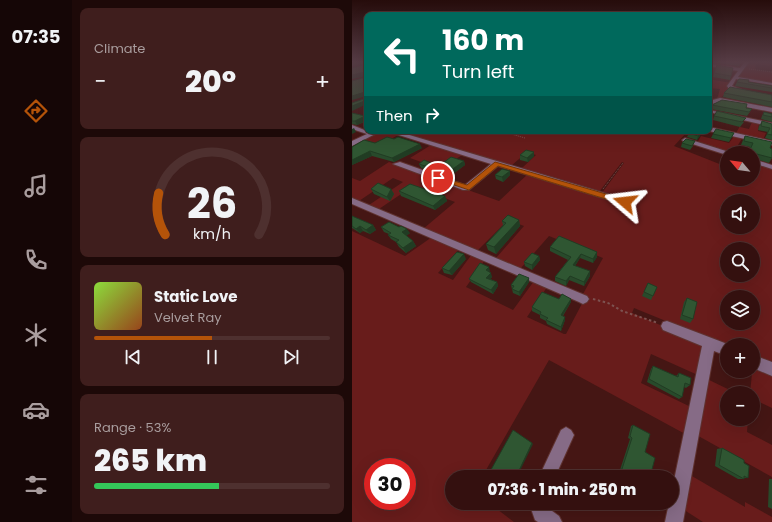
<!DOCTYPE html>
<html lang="en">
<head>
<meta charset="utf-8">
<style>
	body { margin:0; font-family:Poppins,sans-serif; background:#3f1e1d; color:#f1f3f6; height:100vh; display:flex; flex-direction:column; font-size:15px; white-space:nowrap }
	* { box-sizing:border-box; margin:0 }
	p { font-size:13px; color:#a99d9e }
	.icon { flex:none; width:22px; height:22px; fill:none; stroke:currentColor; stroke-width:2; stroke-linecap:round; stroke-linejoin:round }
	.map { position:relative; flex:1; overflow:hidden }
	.panel { display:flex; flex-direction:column; gap:8px; padding:8px; background:#1d0908; width:280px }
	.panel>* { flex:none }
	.hud { position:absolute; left:12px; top:12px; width:348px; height:122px; border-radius:8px; box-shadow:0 4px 16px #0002,0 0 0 1px #4e302f; background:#00695c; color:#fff; overflow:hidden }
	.needle { width:26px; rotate:299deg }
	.fabs { position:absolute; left:368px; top:146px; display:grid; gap:8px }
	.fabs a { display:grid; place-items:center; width:40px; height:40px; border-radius:50%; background:#34100f; box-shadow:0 4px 16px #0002,0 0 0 1px #4e302f; font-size:20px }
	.speed { position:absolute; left:12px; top:458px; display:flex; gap:8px; font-size:20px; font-weight:700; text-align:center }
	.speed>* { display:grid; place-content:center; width:52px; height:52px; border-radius:50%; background:#34100f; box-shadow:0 4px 16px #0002,0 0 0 1px #4e302f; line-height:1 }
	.speed .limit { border:6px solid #d22; background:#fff; color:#111 }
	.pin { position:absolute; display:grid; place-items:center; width:34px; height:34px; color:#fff; margin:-17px; border:2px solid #fff; border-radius:50%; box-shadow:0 1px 4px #0007 }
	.me { position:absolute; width:44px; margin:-22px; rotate:287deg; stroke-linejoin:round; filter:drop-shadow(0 0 3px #0008) }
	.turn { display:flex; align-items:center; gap:14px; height:84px; padding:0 12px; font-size:18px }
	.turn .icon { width:52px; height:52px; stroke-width:2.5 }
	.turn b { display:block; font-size:28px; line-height:34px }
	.then { display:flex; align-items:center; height:38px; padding:0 12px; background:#0003; gap:8px; font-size:15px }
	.big { font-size:30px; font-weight:800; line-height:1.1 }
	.panel .widget { flex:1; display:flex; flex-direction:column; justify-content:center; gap:6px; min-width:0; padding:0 14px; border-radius:8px; background:#3f1e1d }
	.panel .dial { align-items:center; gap:0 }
	.dial svg { height:104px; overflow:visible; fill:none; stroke:#4e302f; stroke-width:7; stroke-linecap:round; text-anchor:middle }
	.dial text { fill:#f1f3f6; stroke:none }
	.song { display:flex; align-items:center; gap:12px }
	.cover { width:48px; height:48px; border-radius:6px; background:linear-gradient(135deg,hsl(90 70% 55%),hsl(20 70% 35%)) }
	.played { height:4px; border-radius:2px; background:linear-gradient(90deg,#b45309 50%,#4e302f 50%) }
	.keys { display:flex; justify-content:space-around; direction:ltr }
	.heat { display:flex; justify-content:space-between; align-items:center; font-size:22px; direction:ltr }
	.charge { height:6px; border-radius:3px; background:linear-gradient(90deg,#34c759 53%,#4e302f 0) }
	.trip { position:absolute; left:93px; top:470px; width:234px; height:40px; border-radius:20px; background:#34100f; box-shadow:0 4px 16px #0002,0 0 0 1px #4e302f; font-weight:800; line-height:40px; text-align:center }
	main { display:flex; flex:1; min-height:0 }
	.tab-bar { display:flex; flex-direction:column; width:72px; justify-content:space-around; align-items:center; background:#150606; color:#a99d9e }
	.tab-bar .icon { width:28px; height:28px }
	.tab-bar .selected { color:#b45309 }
	.tab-bar b { font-size:18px; color:#f1f3f6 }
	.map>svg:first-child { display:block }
	.green { fill:#681c1b; fill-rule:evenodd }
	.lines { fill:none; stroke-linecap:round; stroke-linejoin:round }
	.minor-casing { stroke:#5f322f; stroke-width:2 }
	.path-far1 { stroke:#7d5250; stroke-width:1; stroke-dasharray:1 1; stroke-linecap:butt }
	.path { stroke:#7d5250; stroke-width:2; stroke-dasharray:2.5 2.5; stroke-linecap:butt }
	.minor { fill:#866b86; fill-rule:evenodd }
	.wall { fill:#284a2b }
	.shaded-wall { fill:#213c23 }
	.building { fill:#2f5632; stroke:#213c23 }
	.route { fill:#b45309; stroke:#753606 }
</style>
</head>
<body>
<main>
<nav class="tab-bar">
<b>07:35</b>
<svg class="icon selected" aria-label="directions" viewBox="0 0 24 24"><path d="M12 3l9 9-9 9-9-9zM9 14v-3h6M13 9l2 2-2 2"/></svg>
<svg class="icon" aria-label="music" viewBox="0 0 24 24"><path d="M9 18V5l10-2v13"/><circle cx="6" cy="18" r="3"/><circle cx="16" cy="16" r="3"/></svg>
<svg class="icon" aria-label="phone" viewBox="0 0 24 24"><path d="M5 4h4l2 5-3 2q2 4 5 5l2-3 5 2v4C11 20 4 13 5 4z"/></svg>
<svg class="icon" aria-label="climate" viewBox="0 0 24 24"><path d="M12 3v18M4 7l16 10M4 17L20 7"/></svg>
<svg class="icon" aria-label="car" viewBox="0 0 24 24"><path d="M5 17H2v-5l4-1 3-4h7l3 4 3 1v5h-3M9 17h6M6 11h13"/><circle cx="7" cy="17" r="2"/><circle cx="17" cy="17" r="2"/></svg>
<svg class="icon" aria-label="filters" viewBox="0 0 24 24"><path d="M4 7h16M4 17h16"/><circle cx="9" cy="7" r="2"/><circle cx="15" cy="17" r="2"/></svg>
</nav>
<section class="panel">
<div class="widget"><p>Climate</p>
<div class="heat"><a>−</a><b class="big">20°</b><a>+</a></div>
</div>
<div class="widget dial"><svg viewBox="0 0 100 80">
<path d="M14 69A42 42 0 1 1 86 69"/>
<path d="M14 69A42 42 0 0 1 9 37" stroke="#b45309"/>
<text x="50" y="56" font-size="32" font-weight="700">26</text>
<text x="50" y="72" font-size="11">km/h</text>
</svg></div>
<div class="widget">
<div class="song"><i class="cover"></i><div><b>Static Love</b><p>Velvet Ray</p></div></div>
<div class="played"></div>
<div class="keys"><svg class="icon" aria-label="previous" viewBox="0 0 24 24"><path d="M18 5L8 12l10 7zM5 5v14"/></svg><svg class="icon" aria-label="pause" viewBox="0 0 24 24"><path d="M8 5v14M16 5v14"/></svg><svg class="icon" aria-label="next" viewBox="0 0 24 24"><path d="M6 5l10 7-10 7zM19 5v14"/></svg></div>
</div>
<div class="widget"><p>Range · 53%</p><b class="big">265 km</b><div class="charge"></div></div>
</section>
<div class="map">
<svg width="420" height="522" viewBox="0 0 420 522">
	<rect width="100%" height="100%" fill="#451614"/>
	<path class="green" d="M396,62H420V66L404,64L403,70L420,72V83L386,77Z
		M357,79L379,83C377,90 372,97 365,99L368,89L357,88Z
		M400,122L407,123L406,131L414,133L411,140L384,133L388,126L379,124L388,126V127L397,129Z
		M30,131L46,135L25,147L10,141Z
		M43,131H336L322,146L375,167V179H401V173L406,164L420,168V365L401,357V345H375V346L282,308L280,313L355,345L348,376L299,354L289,383L341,408L335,435L197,360L130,477H100V503H137L162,522H0V231L53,256L80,237L107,249L86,273L101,280L120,254L133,260L114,287L161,310L182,281L195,287L175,317L212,334H214L234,296L231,294L251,258L197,236L168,269L144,258L172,226L156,220L125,251L71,229L103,202L61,186L27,209L17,205L51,182L41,178L7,201L0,198V178L8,181L37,162L147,201L176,174L274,204L275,201L250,193L272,163L270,162L247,192L170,168L184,155L175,152L159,166ZM375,201H401V227H375ZM375,249H401V275H375ZM375,297H401V323H375ZM21,467H55V501H21Z
		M383,135L391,137L386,145L397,148L394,153H377L345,143L349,136L377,143Z
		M79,145L110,155L89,169L58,158Z
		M401,364L420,372V408L401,399V393H398Z
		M353,378L384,393H375V419H396L395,432L420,445V477L341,433Z
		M333,472L393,507V502L420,517V522H351L326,506Z"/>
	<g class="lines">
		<defs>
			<path id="minor" d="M393,62H397L386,77L420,83V85L384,79L380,86L393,91L390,93L378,90L375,86L386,71L357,66V64L388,68Z
				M368,98L420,108V112L368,102L357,105V101Z
				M357,110L420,123V127L357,112Z
				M0,125L15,131H29L0,146V141L15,134L0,129Z
				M357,127L420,141V145L357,131Z
				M34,131H44L276,200L277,202L273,205L270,204L146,166L117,190H111L41,164L48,162L113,185L139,164Z
				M333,138L377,152L378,153H375V155L331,141L330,140Z
				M401,159L420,165V169L401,163Z
				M0,198L235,296L237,299L235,302L231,304L227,302L0,204Z
				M315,321L378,345H375V356L362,351L331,522H313L317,503H320V490L350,346L311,330L309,326L311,322Z
				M401,355L420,362V376L401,368Z
				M214,427L219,430L222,435L203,477H187L209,430Z
				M177,503H195L196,508L207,516L210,522H186L183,520Z"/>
		</defs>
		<use href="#minor" class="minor-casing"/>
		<path class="path-far1" d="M397,69L420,72
			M149,131L173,138
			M251,189L271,163"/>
		<path class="path" d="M241,299L256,303L270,311L306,323"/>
		<use href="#minor" class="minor"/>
	</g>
	<path class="wall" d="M361,62H389L387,66Z
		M365,65L379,76L378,80L361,77Z
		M385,82H396L420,86V92L383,86Z
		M372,93L420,95V107L371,97Z
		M360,105L394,108L400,109L395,116L359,109Z
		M412,112L420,114V122L409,119L410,116Z
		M0,113L13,116L15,115V121L5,125L0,124Z
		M362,116L392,122L388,127L361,120Z
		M410,121L420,124V140L413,138L416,132L406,130L407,126Z
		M351,131L345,140L335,137L337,133Z
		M382,133L377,142L359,138L361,134Z
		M393,136L418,148L420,158L417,163L401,158V153H396L398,147L389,145L391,140Z
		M23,143L70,148L42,162L20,156L0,165V147Z
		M330,143L341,146L338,150L329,147Z
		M168,155L182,156L176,162L168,160Z
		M112,161L113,165L97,177L69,168L67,164L87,166Z
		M158,171V175L151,182L144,179L143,175Z
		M19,189H39L42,194L38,201L22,194Z
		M47,191L93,196L95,201L83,210L49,196Z
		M0,216L21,225L24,230L18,234L11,231L8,233L0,228Z
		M167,220L168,226L144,254L136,250L134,244L151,225L150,221Z
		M29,227L58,233L54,236L61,241L64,246L54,253L47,247L44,242L39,239L36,235L37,234L32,232Z
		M198,247L245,252V257L241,263L228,258L223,266L238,276L232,286L217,280L214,286L203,281V277L216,260L198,251Z
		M187,256L188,260L180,270L173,266L172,262Z
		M114,259L100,275L92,273L90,268Z
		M138,271L137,272L140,277L138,279L145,282L146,286L141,294L119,282L117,279Z
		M177,282L168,296L161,293L159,285Z
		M296,283L305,287L299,300L290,296Z
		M335,298L341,319L338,323L328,319L332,302Z
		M207,299H219V302L211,316L213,320L209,331L195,324L194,321L188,318V315L180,311V307Z
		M301,366L324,376L327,373L338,385L334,388L332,387L330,397L327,399L295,382L299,369Z
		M281,425L293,452L298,477H274L267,473L278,439L276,438L279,426Z
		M370,448L392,463L396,478H392V479H386L363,466L365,449Z
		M417,479H420V509L416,507Z"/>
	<path class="shaded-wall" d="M2,62H14L15,63L0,66V63Z
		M13,72L15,76L0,79V75Z
		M13,92L15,96L0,100V96Z
		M14,100L15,104L0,111V106Z
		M12,117L14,121L5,125L3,121Z
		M2,128L4,132L0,134V129Z
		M350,131H351L345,140L346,136Z
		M68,144L70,148L42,162L40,158Z
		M18,151L20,156L0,165V160Z
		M182,152V156L176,162L175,158Z
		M112,161L113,165L97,177L95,173Z
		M158,171V175L151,182L150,177Z
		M39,189L42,194L38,201L35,197Z
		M93,196L95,201L83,210L81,206Z
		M167,220L168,226L144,254L142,247Z
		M21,225L24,230L18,234L14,230Z
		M8,226L11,231L8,233L4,229Z
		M55,229L58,233L53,237L50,232Z
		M61,241L64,246L54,253L51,248Z
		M245,252V257L241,263V259Z
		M112,254L114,259L100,275L97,271Z
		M229,254L228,258L221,269V265Z
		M187,256L188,260L180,270V265Z
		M137,267L138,271L135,274L134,270Z
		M238,271V276L232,286V282Z
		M139,273L140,277L136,282L134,278Z
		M218,276L217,280L214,286V281Z
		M177,278V282L168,296L167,292Z
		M145,282L146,286L141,294L139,290Z
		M219,299V302L209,318V315Z
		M213,317V320L209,331V327Z
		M180,443L181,444L165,477H164Z"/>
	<path class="building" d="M14,62H15V100L0,106V103L14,98L15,93L13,92L0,96V81L14,77L15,74L13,72L0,75V68L15,64Z
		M365,65L381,68L379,76L362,73Z
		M387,79L397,80L396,82L420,86V88L385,82Z
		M378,87L420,95V102L372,93Z
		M370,100L395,104L394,108L400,109L397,112L360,105Z
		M365,111L394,118L390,122L362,116Z
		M412,112L420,114V117L411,115Z
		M0,113L13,116L3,121H0Z
		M410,121L420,124V135L415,134L418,128L409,126Z
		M364,129L382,133L379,138L361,134Z
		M338,131H350L346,136L337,133Z
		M393,136L420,142L418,148L420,149V158L397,152L401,143L392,141Z
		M35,137L42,139L46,137L68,144L40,158L18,151L0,160V147L12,140L23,143Z
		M334,139L343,141L340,146L330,143Z
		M174,150L182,152L175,158L168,155Z
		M99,157L112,161L95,173L67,164L72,160L87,166Z
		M150,169L158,171L150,177L143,175Z
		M26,183L39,189L35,197L19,189Z
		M58,184L93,196L81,206L47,191Z
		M156,215L167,220L142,247L134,244L154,223L150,221Z
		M0,216L21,225L14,230L8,226L4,229L0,226Z
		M37,222L47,227L49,226L55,229L50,232L61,241L51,248L44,242L47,240L36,235L39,233L29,227Z
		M207,236L245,252L241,259L229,254L221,265L238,271L232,282L218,276L214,281L203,277L219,257L198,247Z
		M105,252L112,254L97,271L90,268Z
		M180,253L187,256L180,265L172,262Z
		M128,263L137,267L134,270L139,273L134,278L145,282L139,290L117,279Z
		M167,274L177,278L167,292L160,289L162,286L159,285Z
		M296,283L305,287L301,296L292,292Z
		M190,292L207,299L210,294L219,299L209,315L213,317L209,327L194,320L196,318L188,314L189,312L180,307Z
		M335,298L345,302L341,319L330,315Z
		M301,366L326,377L327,373L339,378L338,385L333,383L330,397L297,379Z
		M281,425L298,434L293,452L303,458L298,477H277L269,472L280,438L278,436Z
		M161,430L180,443L164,477H135Z
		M370,448L392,460V463L397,466L396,478L392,476V479L367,465Z
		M149,503H155L154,506Z"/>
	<linearGradient id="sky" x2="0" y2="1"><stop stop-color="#260c0b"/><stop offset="0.46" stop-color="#563c45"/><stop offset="1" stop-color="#563c45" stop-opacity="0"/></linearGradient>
	<rect width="420" height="135" fill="url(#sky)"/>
	<path class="route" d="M143,162L275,200L276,202L270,204L146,166L117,190L82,178L86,176L115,185Z"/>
</svg>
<div class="fabs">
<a><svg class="needle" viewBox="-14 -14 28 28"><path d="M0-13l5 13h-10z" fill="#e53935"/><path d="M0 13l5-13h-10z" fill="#a99d9e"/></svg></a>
<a><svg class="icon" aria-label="sound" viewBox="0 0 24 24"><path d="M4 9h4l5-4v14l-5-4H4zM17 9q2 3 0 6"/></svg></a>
<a><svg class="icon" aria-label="search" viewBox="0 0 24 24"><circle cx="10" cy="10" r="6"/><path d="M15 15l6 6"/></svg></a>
<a><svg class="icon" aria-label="layers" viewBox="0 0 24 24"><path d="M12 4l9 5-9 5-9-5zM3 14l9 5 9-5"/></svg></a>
<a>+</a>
<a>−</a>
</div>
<div class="speed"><div class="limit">30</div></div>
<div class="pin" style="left:86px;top:178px;background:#d93025"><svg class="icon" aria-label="arrive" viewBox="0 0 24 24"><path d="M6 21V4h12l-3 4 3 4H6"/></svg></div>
<svg class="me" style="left:273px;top:202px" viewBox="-20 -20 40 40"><path d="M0-17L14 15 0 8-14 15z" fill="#b45309" stroke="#fff" stroke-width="4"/></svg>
<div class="trip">07:36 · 1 min · 250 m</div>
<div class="hud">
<div class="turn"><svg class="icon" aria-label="left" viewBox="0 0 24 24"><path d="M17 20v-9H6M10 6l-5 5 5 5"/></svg><div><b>160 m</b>Turn left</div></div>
<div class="then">Then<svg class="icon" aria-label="right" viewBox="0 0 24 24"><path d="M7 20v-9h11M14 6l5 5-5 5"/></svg></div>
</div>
</div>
</main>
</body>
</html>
